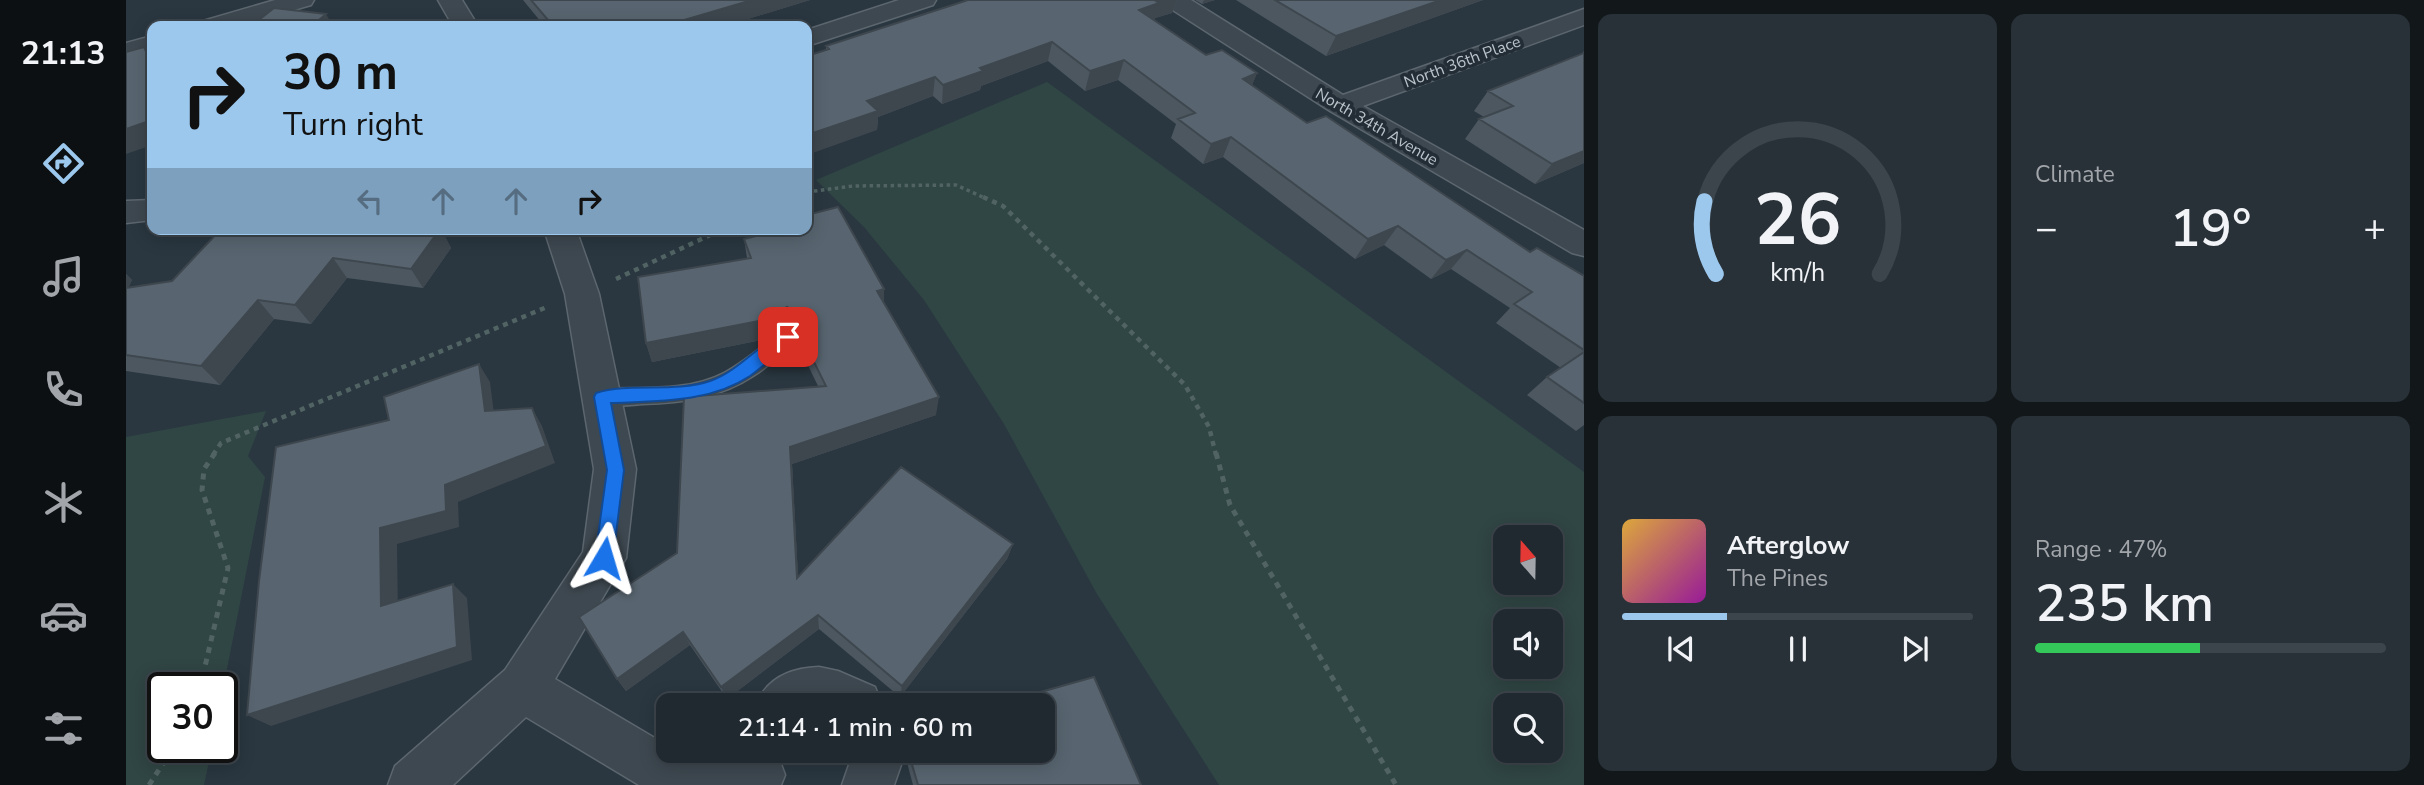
<!DOCTYPE html>
<html lang="en">
<head>
<meta charset="utf-8">
<style>
	body { margin:0; font-family:"Nunito Sans",sans-serif; background:#283138; color:#f1f3f6; height:100vh; display:flex; flex-direction:column; font-size:26px; white-space:nowrap }
	* { box-sizing:border-box; margin:0 }
	p { font-size:23px; color:#a2a6ab }
	.icon { flex:none; width:38px; height:38px; fill:none; stroke:currentColor; stroke-width:2; stroke-linecap:round; stroke-linejoin:round }
	.map { position:relative; flex:1; overflow:hidden }
	.side { display:flex; flex-direction:column; gap:14px; padding:14px; background:#12171a; width:840px }
	.side>* { flex:none }
	.hud { position:absolute; left:21px; top:21px; width:665px; height:214px; border-radius:14px; box-shadow:0 4px 18px #0003,0 0 0 2px #3d454c; background:#9cc8ee; color:#111; overflow:hidden }
	.needle { width:46px; rotate:340deg }
	.buttons { position:absolute; left:1367px; top:525px; display:grid; gap:14px }
	.buttons a { display:grid; place-items:center; width:70px; height:70px; border-radius:14px; background:#202930; box-shadow:0 4px 18px #0003,0 0 0 2px #3d454c; font-size:35px }
	.speed { position:absolute; left:21px; top:672px; display:flex; gap:14px; font-size:35px; font-weight:700; text-align:center }
	.speed>* { display:grid; place-content:center; width:91px; height:91px; border-radius:50%; background:#202930; box-shadow:0 4px 18px #0003,0 0 0 2px #3d454c; line-height:1 }
	.speed .limit { border:4px solid #111; border-radius:10px; background:#fff; color:#111 }
	.pin { position:absolute; display:grid; place-items:center; width:60px; height:60px; color:#fff; margin:-30px; border-radius:14px; box-shadow:0 4px 10px #0006 }
	.me { position:absolute; width:77px; margin:-38px; rotate:7deg; stroke-linejoin:round; filter:drop-shadow(0 0 5px #0008) }
	.turn { display:flex; align-items:center; gap:24px; height:147px; padding:0 21px; font-size:32px }
	.turn .icon { width:91px; height:91px; stroke-width:2.5 }
	.turn b { display:block; font-size:49px; line-height:60px }
	.lanes { display:flex; align-items:center; height:66px; padding:0 21px; background:#0003; justify-content:center; gap:35px; direction:ltr }
	.lanes .off { opacity:.35 }
	.big { font-size:52px; font-weight:600; line-height:1.1 }
	.side .tile { flex:1; display:flex; flex-direction:column; justify-content:center; gap:10px; min-width:0; padding:0 24px; border-radius:14px; background:#283138 }
	.side .dial { align-items:center; gap:0 }
	.dial svg { height:182px; overflow:visible; fill:none; stroke:#3d454c; stroke-width:7; stroke-linecap:round; text-anchor:middle }
	.dial text { fill:#f1f3f6; stroke:none }
	.song { display:flex; align-items:center; gap:21px }
	.cover { width:84px; height:84px; border-radius:10px; background:linear-gradient(135deg,hsl(40 70% 55%),hsl(300 70% 35%)) }
	.played { height:7px; border-radius:4px; background:linear-gradient(90deg,#9cc8ee 30%,#3d454c 30%) }
	.keys { display:flex; justify-content:space-around; direction:ltr }
	.heat { display:flex; justify-content:space-between; align-items:center; font-size:38px; direction:ltr }
	.charge { height:10px; border-radius:5px; background:linear-gradient(90deg,#34c759 47%,#3d454c 0) }
	.side .tiles { flex:1; display:grid; gap:14px; grid-template-columns:repeat(2,1fr) }
	.trip { position:absolute; left:530px; top:693px; width:399px; height:70px; border-radius:14px; background:#202930; box-shadow:0 4px 18px #0003,0 0 0 2px #3d454c; font-weight:600; line-height:70px; text-align:center }
	main { display:flex; flex:1; min-height:0 }
	.tab-bar { display:flex; flex-direction:column; width:126px; justify-content:space-around; align-items:center; background:#0d1013; color:#a2a6ab }
	.tab-bar .icon { width:49px; height:49px }
	.tab-bar .current { color:#9cc8ee }
	.tab-bar b { font-size:32px; color:#f1f3f6 }
	.map>svg:first-child { display:block }
	.green { fill:#304644; fill-rule:evenodd }
	.lines { fill:none; stroke-linecap:round; stroke-linejoin:round }
	.lane-casing { stroke:#5c666e; stroke-width:3 }
	.street-casing { stroke:#5c666e; stroke-width:3 }
	.path-far2 { stroke:#516463; stroke-width:3.5; stroke-dasharray:3.5 3.5; stroke-linecap:butt }
	.path-far1 { stroke:#516463; stroke-width:4.5; stroke-dasharray:5 5; stroke-linecap:butt }
	.path { stroke:#516463; stroke-width:5; stroke-dasharray:6 6; stroke-linecap:butt }
	.lane { fill:#3e4850; fill-rule:evenodd }
	.street { fill:#3e4850; fill-rule:evenodd }
	.wall { fill:#4c5760 }
	.shaded-wall { fill:#3e474e }
	.building { fill:#586570; stroke:#3e474e; stroke-width:2 }
	.route { fill:#1a73e8; stroke:#114b97; stroke-width:2 }
	.labels { text-anchor:middle; stroke-width:7; stroke-linejoin:round; paint-order:stroke }
	.far-street-label { font-size:16px; fill:#bbc3ca; stroke:#222d36 }
</style>
</head>
<body>
<main>
<nav class="tab-bar">
<b>21:13</b>
<svg class="icon current" aria-label="directions" viewBox="0 0 24 24"><path d="M12 3l9 9-9 9-9-9zM9 14v-3h6M13 9l2 2-2 2"/></svg>
<svg class="icon" aria-label="music" viewBox="0 0 24 24"><path d="M9 18V5l10-2v13"/><circle cx="6" cy="18" r="3"/><circle cx="16" cy="16" r="3"/></svg>
<svg class="icon" aria-label="phone" viewBox="0 0 24 24"><path d="M5 4h4l2 5-3 2q2 4 5 5l2-3 5 2v4C11 20 4 13 5 4z"/></svg>
<svg class="icon" aria-label="climate" viewBox="0 0 24 24"><path d="M12 3v18M4 7l16 10M4 17L20 7"/></svg>
<svg class="icon" aria-label="car" viewBox="0 0 24 24"><path d="M5 17H2v-5l4-1 3-4h7l3 4 3 1v5h-3M9 17h6M6 11h13"/><circle cx="7" cy="17" r="2"/><circle cx="17" cy="17" r="2"/></svg>
<svg class="icon" aria-label="filters" viewBox="0 0 24 24"><path d="M4 7h16M4 17h16"/><circle cx="9" cy="7" r="2"/><circle cx="15" cy="17" r="2"/></svg>
</nav>
<div class="map">
<svg width="1458" height="785" viewBox="0 0 1458 785">
	<rect width="100%" height="100%" fill="#2a3740"/>
	<path class="green" d="M921,82L1458,472V785H1093L971,594L878,424L798,300L738,227L690,180ZM1379,537H1424V583H1379ZM1379,621H1424V667H1379ZM1379,705H1424V751H1379Z
		M140,411L122,456L139,477L96,694V688H37V747H86L78,785H0V437Z"/>
	<g class="lines">
		<defs>
			<path id="lane" d="M662,329L669,332L672,337L669,342C655,353 642,367 627,376C594,398 556,403 517,404C502,405 483,408 469,403L465,397L469,391L476,389C515,387 562,392 598,373C619,362 636,346 655,332Z"/>
			<path id="street" d="M149,0H188L185,5L112,26H73L77,21Z
				M312,0H336L352,26H327Z
				M773,0H810L807,5L681,46V30Z
				M1036,0H1065L1217,95L1458,9V25L1237,106L1458,230V256L1446,253L1204,111L1039,5Z
				M26,36V52L0,59V43Z
				M26,200V220L0,223V201Z
				M418,229H450L473,294L510,469L500,558L429,679L527,737L542,739V751H638L652,756L659,775L655,785H513L400,717L327,785H262L269,766L379,670L457,552L468,469L439,294Z
				M693,667L712,671L749,687L756,705H630C640,679 664,668 693,667Z
				M724,751H776V762L768,785H716L724,762Z"/>
		</defs>
		<use href="#lane" class="lane-casing"/>
		<use href="#street" class="street-casing"/>
		<path class="path-far2" d="M681,192L727,186L830,185L861,199"/>
		<path class="path-far1" d="M857,197L877,206L1059,385L1083,427L1090,455
			M490,279L597,229
			M87,455L95,443L421,307"/>
		<path class="path" d="M1090,453L1104,505L1270,785
			M74,688L102,568L76,490L78,469L89,453
			M23,785L48,747"/>
		<use href="#lane" class="lane"/>
		<use href="#street" class="street"/>
	</g>
	<path class="wall" d="M397,0H684L599,26H411L410,23L415,22Z
		M842,0H1051L1046,13L1029,18L1028,20L1080,55L1131,73L1126,85L1181,123L1404,252L1458,276V425L1450,431L1401,395L1421,377L1435,368L1370,323L1384,308L1325,269L1305,279L1258,245L1229,259L1097,157L1077,164L1045,138L1050,124L992,80L959,91L922,61L855,86L854,90L816,104L807,96L752,117L751,130L700,50V46Z
		M1069,0H1089L1076,4Z
		M1110,0H1357L1200,56Z
		M1458,51V163L1409,184L1339,139L1353,119L1358,117L1348,111L1362,91L1456,54Z
		M681,215L758,289V303L810,415L666,464L672,577L887,544L881,559L774,697L693,629L601,699L564,645L500,691L491,679L551,553L692,386L671,343L670,332L663,327L641,339L526,362L520,343L621,258L618,239L681,229Z
		M95,229H315L325,248L297,288L221,278L185,324L148,319L94,385L0,371V274L6,280L2,288L46,281Z
		M779,751H917L1015,785H787L779,755Z"/>
	<path class="shaded-wall" d="M626,0H684L599,26H538Z
		M1032,0H1051L1046,13L1029,18L1028,22L1013,10Z
		M1078,0H1089L1076,4Z
		M1315,0H1357L1200,56L1210,36Z
		M200,14L207,26H186Z
		M926,42L922,61L855,86L854,90L816,104L817,85L854,68Z
		M18,47L26,57V64Z
		M998,60L992,80L959,91L964,71Z
		M1131,73L1123,93L1117,79Z
		M809,77L807,96L752,117L751,130L681,155V135L741,101Z
		M26,120V145L0,154V129Z
		M1105,137L1097,157L1077,164L1085,144Z
		M1458,151V163L1409,184L1426,164Z
		M1272,226L1258,245L1229,259L1242,239Z
		M314,229H315L325,248L297,288L285,269Z
		M1341,250L1325,269L1305,279L1320,260Z
		M207,258L221,278L185,324L169,305Z
		M0,274L6,280L0,293Z
		M758,289V309L751,291Z
		M132,300L148,319L94,385L75,366Z
		M661,307L663,327L641,339L526,362L520,343Z
		M353,364L364,382L370,430L359,411Z
		M813,397L810,415L666,464L673,593L671,578L664,447Z
		M406,408L416,426L429,463L332,502L333,527L271,544L272,620L255,606L254,528L319,485Z
		M887,544L881,559L774,697L776,686Z
		M327,584L341,598L346,660L145,726L121,715Z
		M692,615L693,629L601,699L595,687Z
		M557,632L564,645L500,691L491,679Z"/>
	<path class="building" d="M405,0H626L538,26H413L410,23L422,20Z
		M842,0H1032L1030,1L1033,3L1013,10L1080,55L1096,50L1131,73L1117,79L1181,123L1200,116L1404,252L1411,248L1458,276V350L1388,304L1406,292L1341,250L1320,260L1272,226L1242,239L1105,137L1085,144L1052,119L1069,113L998,60L964,71L926,42L854,68L857,71L817,85L809,77L741,101L752,111L681,135V56L703,49L700,46Z
		M1149,0H1315L1210,36Z
		M148,8L200,14L186,26H125Z
		M18,47L26,64V97H25L26,99V120L0,129V52Z
		M1458,53V151L1426,164L1353,119L1387,106L1362,91Z
		M712,207L758,289L751,291L813,397L664,447L671,578L775,467L887,544L776,686L692,615L595,687L557,632L491,679L453,617L551,553L558,397L700,386L669,324L673,316L661,307L638,320L520,343L512,277L625,258L618,239L657,229H681V223L683,222L681,218V215Z
		M95,229H314L285,269L207,258L169,305L132,300L75,366L0,355V288L46,281Z
		M1458,352V403L1421,377Z
		M353,364L359,411L406,408L420,446L319,485L320,511L254,528L255,606L327,584L331,647L121,715L133,581L150,447L263,420L258,397Z
		M968,677L1015,785H792L782,751H917V705H868Z"/>
	<path class="route" d="M662,331L669,337L667,341C653,352 639,365 624,376C583,403 532,401 485,403L498,470L487,558L484,564L478,567L471,564L469,558L481,470L468,397L470,393C503,382 548,393 584,381C614,371 638,338 662,331Z"/>
	<g class="labels">
		<g class="far-street-label">
			<text transform="translate(1336 61) rotate(-20)" y="6">North 36th Place</text>
			<text transform="translate(1251 126) rotate(30)" y="6">North 34th Avenue</text>
		</g>
	</g>
</svg>
<div class="buttons">
<a><svg class="needle" viewBox="-14 -14 28 28"><path d="M0-13l5 13h-10z" fill="#e53935"/><path d="M0 13l5-13h-10z" fill="#a2a6ab"/></svg></a>
<a><svg class="icon" aria-label="sound" viewBox="0 0 24 24"><path d="M4 9h4l5-4v14l-5-4H4zM17 9q2 3 0 6"/></svg></a>
<a><svg class="icon" aria-label="search" viewBox="0 0 24 24"><circle cx="10" cy="10" r="6"/><path d="M15 15l6 6"/></svg></a>
</div>
<div class="speed"><div class="limit">30</div></div>
<div class="pin" style="left:662px;top:337px;background:#d93025"><svg class="icon" aria-label="arrive" viewBox="0 0 24 24"><path d="M6 21V4h12l-3 4 3 4H6"/></svg></div>
<svg class="me" style="left:478px;top:558px" viewBox="-20 -20 40 40"><path d="M0-17L14 15 0 8-14 15z" fill="#1a73e8" stroke="#fff" stroke-width="4"/></svg>
<div class="trip">21:14 · 1 min · 60 m</div>
<div class="hud">
<div class="turn"><svg class="icon" aria-label="right" viewBox="0 0 24 24"><path d="M7 20v-9h11M14 6l5 5-5 5"/></svg><div><b>30 m</b>Turn right</div></div>
<div class="lanes"><svg class="icon off" aria-label="left" viewBox="0 0 24 24"><path d="M17 20v-9H6M10 6l-5 5 5 5"/></svg><svg class="icon off" aria-label="ahead" viewBox="0 0 24 24"><path d="M12 20V5M6 11l6-6 6 6"/></svg><svg class="icon off" aria-label="ahead" viewBox="0 0 24 24"><path d="M12 20V5M6 11l6-6 6 6"/></svg><svg class="icon" aria-label="right" viewBox="0 0 24 24"><path d="M7 20v-9h11M14 6l5 5-5 5"/></svg></div>
</div>
</div>
<section class="side">
<div class="tiles">
<div class="tile dial"><svg viewBox="0 0 100 80">
<path d="M14 69A42 42 0 1 1 86 69"/>
<path d="M14 69A42 42 0 0 1 9 37" stroke="#9cc8ee"/>
<text x="50" y="56" font-size="32" font-weight="700">26</text>
<text x="50" y="72" font-size="11">km/h</text>
</svg></div>
<div class="tile"><p>Climate</p>
<div class="heat"><a>−</a><b class="big">19°</b><a>+</a></div>
</div>
<div class="tile">
<div class="song"><i class="cover"></i><div><b>Afterglow</b><p>The Pines</p></div></div>
<div class="played"></div>
<div class="keys"><svg class="icon" aria-label="previous" viewBox="0 0 24 24"><path d="M18 5L8 12l10 7zM5 5v14"/></svg><svg class="icon" aria-label="pause" viewBox="0 0 24 24"><path d="M8 5v14M16 5v14"/></svg><svg class="icon" aria-label="next" viewBox="0 0 24 24"><path d="M6 5l10 7-10 7zM19 5v14"/></svg></div>
</div>
<div class="tile"><p>Range · 47%</p><b class="big">235 km</b><div class="charge"></div></div>
</div>
</section>
</main>
</body>
</html>
